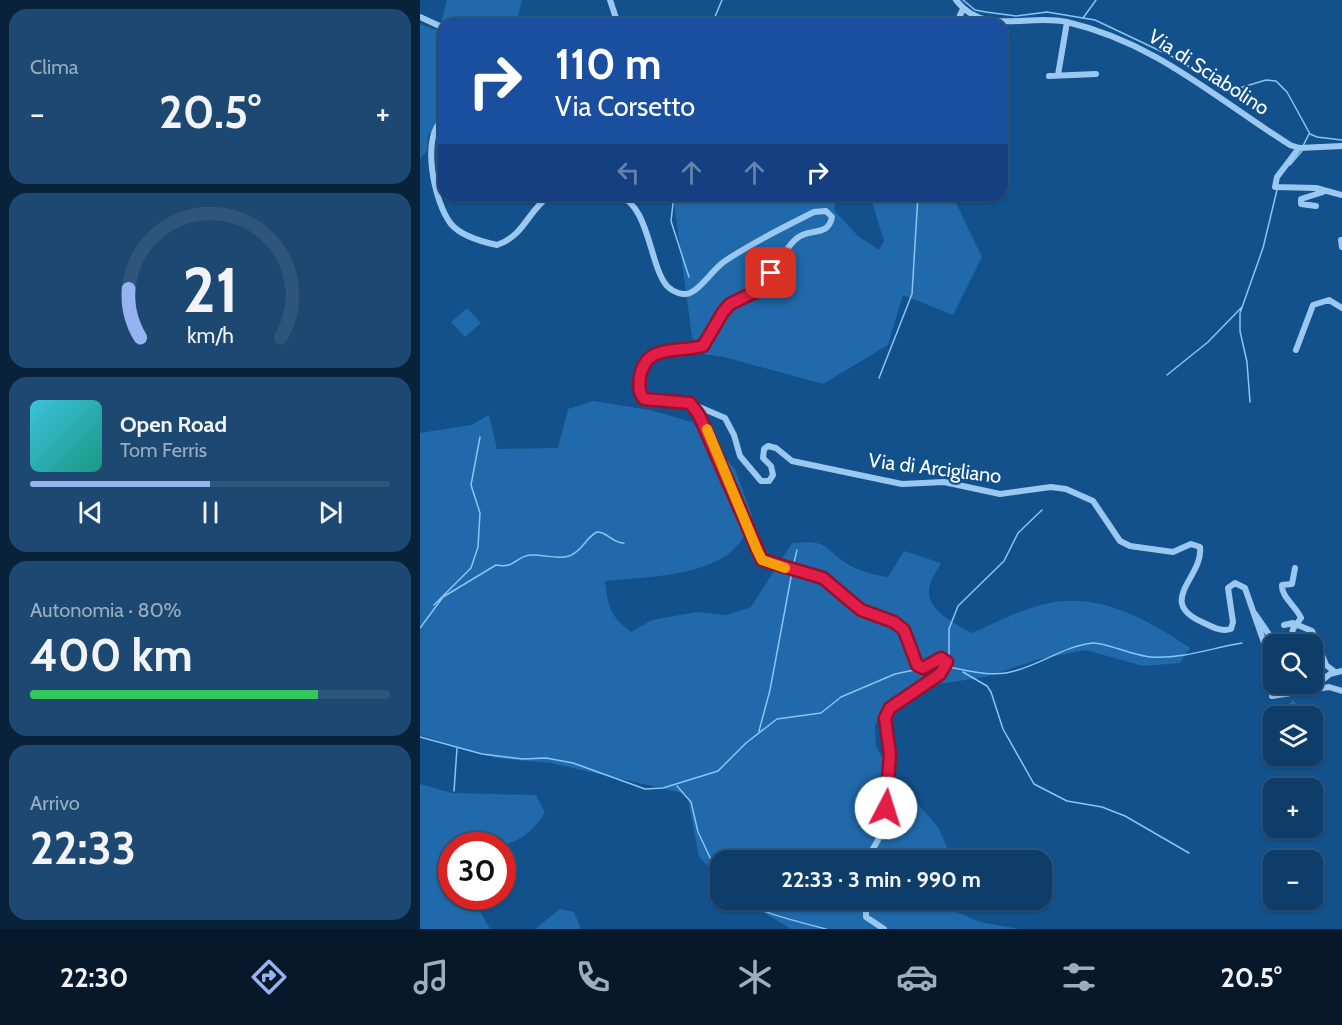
<!DOCTYPE html>
<html lang="it">
<head>
<meta charset="utf-8">
<style>
	body { margin:0; font-family:Cabin,sans-serif; background:#1c4871; color:#f1f3f6; height:100vh; display:flex; flex-direction:column; font-size:22px; white-space:nowrap }
	* { box-sizing:border-box; margin:0 }
	p { font-size:20px; color:#9baec0 }
	.icon { flex:none; width:33px; height:33px; fill:none; stroke:currentColor; stroke-width:2; stroke-linecap:round; stroke-linejoin:round }
	.map { position:relative; flex:1; overflow:hidden }
	.drawer { display:flex; flex-direction:column; gap:9px; padding:9px; background:#08223a; width:420px }
	.drawer>* { flex:none }
	.top-card { position:absolute; left:18px; top:18px; width:570px; height:183px; border-radius:18px; box-shadow:0 2px 4px #0004,0 0 0 2px #2e567d; background:#1a4fa0; color:#fff; overflow:hidden }
	.fabs { position:absolute; left:843px; top:634px; display:grid; gap:12px }
	.fabs a { display:grid; place-items:center; width:60px; height:60px; border-radius:12px; background:#0e3d69; box-shadow:0 2px 4px #0004,0 0 0 2px #2e567d; font-size:30px }
	.speed { position:absolute; left:18px; top:832px; display:flex; gap:12px; font-size:30px; font-weight:700; text-align:center }
	.speed>* { display:grid; place-content:center; width:78px; height:78px; border-radius:50%; background:#0e3d69; box-shadow:0 2px 4px #0004,0 0 0 2px #2e567d; line-height:1 }
	.speed .limit { border:9px solid #d22; background:#fff; color:#111 }
	.pin { position:absolute; display:grid; place-items:center; width:51px; height:51px; color:#fff; margin:-26px; border-radius:12px; box-shadow:0 3px 9px #0006 }
	.me { position:absolute; width:66px; margin:-33px; rotate:5deg; stroke-linejoin:round; filter:drop-shadow(0 0 4px #0008) }
	.turn { display:flex; align-items:center; gap:21px; height:126px; padding:0 18px; font-size:27px }
	.turn .icon { width:78px; height:78px; stroke-width:2.5 }
	.turn b { display:block; font-size:42px; line-height:51px }
	.lanes { display:flex; align-items:center; height:57px; padding:0 18px; background:#0003; justify-content:center; gap:30px; direction:ltr }
	.lanes .off { opacity:.35 }
	.big { font-size:45px; font-weight:800; line-height:1.1 }
	.drawer .widget { flex:1; display:flex; flex-direction:column; justify-content:center; gap:9px; min-width:0; padding:0 21px; border-radius:18px; background:#1c4871 }
	.drawer .dial { align-items:center; gap:0 }
	.dial svg { height:156px; overflow:visible; fill:none; stroke:#2e567d; stroke-width:7; stroke-linecap:round; text-anchor:middle }
	.dial text { fill:#f1f3f6; stroke:none }
	.song { display:flex; align-items:center; gap:18px }
	.cover { width:72px; height:72px; border-radius:9px; background:linear-gradient(135deg,hsl(190 70% 55%),hsl(170 70% 35%)) }
	.played { height:6px; border-radius:3px; background:linear-gradient(90deg,#95b2f1 50%,#2e567d 50%) }
	.keys { display:flex; justify-content:space-around; direction:ltr }
	.heat { display:flex; justify-content:space-between; align-items:center; font-size:33px; direction:ltr }
	.charge { height:9px; border-radius:4px; background:linear-gradient(90deg,#34c759 80%,#2e567d 0) }
	.trip { position:absolute; left:290px; top:850px; width:342px; height:60px; border-radius:18px; background:#0e3d69; box-shadow:0 2px 4px #0004,0 0 0 2px #2e567d; font-weight:800; line-height:60px; text-align:center }
	.menu { display:flex; height:96px; justify-content:space-around; align-items:center; background:#06182a; color:#9baec0 }
	.menu .icon { width:42px; height:42px }
	.menu .active { color:#95b2f1 }
	.menu b { font-size:27px; color:#f1f3f6 }
	main { display:flex; flex:1; min-height:0 }
	.map>svg:first-child { display:block }
	.green { fill:#2069aa }
	.lines { fill:none; stroke-linecap:round; stroke-linejoin:round }
	.stream { stroke:#8bc4f5; stroke-width:1.5 }
	.street { stroke:#9ac8f1; stroke-width:6 }
	.route-casing { stroke:#92132f; stroke-width:15 }
	.route { stroke:#e11d48; stroke-width:10 }
	.slow { stroke:#f59e0b; stroke-width:10 }
	.labels { text-anchor:middle; stroke-width:4.5; stroke-linejoin:round; paint-order:stroke }
	.street-label { font-size:20px; fill:#fff; stroke:#12518c }
</style>
</head>
<body>
<main>
<section class="drawer">
<div class="widget"><p>Clima</p>
<div class="heat"><a>−</a><b class="big">20.5°</b><a>+</a></div>
</div>
<div class="widget dial"><svg viewBox="0 0 100 80">
<path d="M14 69A42 42 0 1 1 86 69"/>
<path d="M14 69A42 42 0 0 1 8 44" stroke="#95b2f1"/>
<text x="50" y="56" font-size="32" font-weight="700">21</text>
<text x="50" y="72" font-size="11">km/h</text>
</svg></div>
<div class="widget">
<div class="song"><i class="cover"></i><div><b>Open Road</b><p>Tom Ferris</p></div></div>
<div class="played"></div>
<div class="keys"><svg class="icon" aria-label="previous" viewBox="0 0 24 24"><path d="M18 5L8 12l10 7zM5 5v14"/></svg><svg class="icon" aria-label="pause" viewBox="0 0 24 24"><path d="M8 5v14M16 5v14"/></svg><svg class="icon" aria-label="next" viewBox="0 0 24 24"><path d="M6 5l10 7-10 7zM19 5v14"/></svg></div>
</div>
<div class="widget"><p>Autonomia · 80%</p><b class="big">400 km</b><div class="charge"></div></div>
<div class="widget"><p>Arrivo</p><b class="big">22:33</b></div>
</section>
<div class="map">
<svg width="922" height="929" viewBox="0 0 922 929">
	<rect width="100%" height="100%" fill="#12518c"/>
	<path class="green" d="M27,0H102L96,24H24V134H8L7,151L0,159V24L19,31Z
		M253,195H417L414,210L438,236L459,250L464,241L450,195H532L562,257L533,315L483,295L468,345L403,384L304,357L283,354L272,337Z
		M47,308L61,323L45,337L31,322Z
		M173,401L230,410L272,422L315,469L332,515C328,523 326,534 321,541C296,577 224,577 185,581C188,607 190,616 211,632L232,620L277,612L306,615L331,607L372,543C412,539 403,550 431,566C442,572 456,575 468,577L484,551L521,563C517,571 509,582 509,590C507,611 537,625 552,633C575,623 599,610 625,604C678,591 727,619 770,648L760,663L723,666L666,650L619,659L565,677L499,687L472,697L463,708L455,725L456,746L471,773L518,827L533,861H300V878L279,857L267,794L131,763L75,758L0,735V433L51,425L69,415L77,449L138,448L148,409Z
		M873,700L882,710L874,717H861L858,713Z
		M0,784L32,793L116,795L125,813C98,853 75,846 32,846V897H52L70,929H0Z
		M323,900H526L525,907L560,922L599,929H371Z
		M140,909L154,912L161,929H115Z"/>
	<g class="lines">
		<path class="stream" d="M543,0L555,10L566,12L596,16L627,12L675,20L753,57L805,88L816,89L846,80L856,81L867,92L890,134L897,137L922,140
			M663,18L676,0
			M292,24L302,0
			M883,146L889,134
			M870,165L882,151
			M254,195L251,221L269,277
			M747,375L788,342L821,308
			M459,378L492,294L498,195
			M830,402L827,362L820,331V313L843,248L857,190
			M373,567L377,550
			M14,605L51,568L58,547L60,513L51,485L60,437
			M0,628L23,597L76,565C96,569 95,556 111,555C123,554 137,560 149,556C163,551 165,538 177,532C188,532 192,543 204,543
			M529,660V629L538,606L584,561L598,533L622,510
			M527,667C547,670 565,676 586,673C617,668 642,646 673,643C684,642 714,656 731,657C764,659 791,648 822,643
			M510,668L523,667
			M543,672L567,686L571,692L583,729L614,784L647,801L682,807L705,816L769,853
			M339,731L350,690L372,572
			M0,737L62,754L103,759L126,758L153,763L225,789L243,788L298,771L326,743L357,719L401,713L421,697L475,674L499,669
			M257,786L271,802L278,832L300,879
			M34,791L37,748
			M321,900C343,914 380,922 406,929"/>
		<path class="street" d="M190,0L198,24
			M536,0C564,37 608,13 647,22C736,43 794,97 870,145L879,148L922,146
			M0,17L24,28
			M536,24L543,9
			M638,75L647,22
			M629,76L676,74
			M24,119C0,134 14,203 31,224C41,236 63,242 77,245C105,235 106,213 130,195
			M879,148L857,177L855,187L896,188L922,195
			M198,195C230,206 229,265 247,286C253,292 264,297 272,292C284,285 293,269 305,261C333,242 364,227 394,212L406,211L412,217C408,238 389,227 376,239C361,252 354,274 340,288C330,298 314,299 304,310C296,321 293,337 283,346C257,353 227,343 220,376C219,385 218,392 224,399L270,403L305,418L314,435L320,456L341,481H349L353,475L351,466L343,458L344,449L348,446L356,448L372,461L482,484L524,482L580,494L631,487L646,489L673,501L700,541L710,546L753,552L771,544L780,547C784,577 734,602 784,623C793,627 801,632 811,629L813,622L808,588L815,583L825,588L849,657L852,696L909,687L922,691
			M896,206L881,204V199L903,192
			M921,240L922,247
			M876,350L893,305L909,300L922,308
			M270,403L284,424L343,560L403,578L441,610L474,622L484,630L497,665L503,668L521,659L527,662L520,674L470,708L465,718L470,754L468,796L458,840L446,861
			M835,614L850,636
			M864,625L873,623L892,631L906,665L915,672
			M870,645L873,629L881,618C876,606 861,597 862,585L872,584L875,568
			M894,687L910,674L922,671
			M446,900V917L464,929"/>
	</g>
	<g class="lines">
		<defs>
			<path id="route" d="M351,273L339,290L310,304L303,312L283,346C257,353 227,343 220,376C219,385 218,392 224,399L270,403L279,415L342,560L403,578L441,610L474,622L484,630L497,665L503,668L521,658L527,662L520,674L470,708L465,718L470,754L466,808"/>
		</defs>
		<use href="#route" class="route-casing"/>
		<use href="#route" class="route"/>
		<path class="slow" d="M287,429L337,550L342,560L365,568"/>
	</g>
	<g class="labels">
		<g class="street-label">
			<text transform="translate(789 72) rotate(33)" y="7">Via di Sciabolino</text>
			<text transform="translate(515 468) rotate(7)" y="7">Via di Arcigliano</text>
		</g>
	</g>
</svg>
<div class="fabs">
<a><svg class="icon" aria-label="search" viewBox="0 0 24 24"><circle cx="10" cy="10" r="6"/><path d="M15 15l6 6"/></svg></a>
<a><svg class="icon" aria-label="layers" viewBox="0 0 24 24"><path d="M12 4l9 5-9 5-9-5zM3 14l9 5 9-5"/></svg></a>
<a>+</a>
<a>−</a>
</div>
<div class="speed"><div class="limit">30</div></div>
<div class="pin" style="left:351px;top:273px;background:#d93025"><svg class="icon" aria-label="arrive" viewBox="0 0 24 24"><path d="M6 21V4h12l-3 4 3 4H6"/></svg></div>
<svg class="me" style="left:466px;top:808px" viewBox="-20 -20 40 40"><circle r="19" fill="#fff"/><path d="M0-13L10 11 0 6-10 11z" fill="#e11d48"/></svg>
<div class="trip">22:33 · 3 min · 990 m</div>
<div class="top-card">
<div class="turn"><svg class="icon" aria-label="right" viewBox="0 0 24 24"><path d="M7 20v-9h11M14 6l5 5-5 5"/></svg><div><b>110 m</b>Via Corsetto</div></div>
<div class="lanes"><svg class="icon off" aria-label="left" viewBox="0 0 24 24"><path d="M17 20v-9H6M10 6l-5 5 5 5"/></svg><svg class="icon off" aria-label="ahead" viewBox="0 0 24 24"><path d="M12 20V5M6 11l6-6 6 6"/></svg><svg class="icon off" aria-label="ahead" viewBox="0 0 24 24"><path d="M12 20V5M6 11l6-6 6 6"/></svg><svg class="icon" aria-label="right" viewBox="0 0 24 24"><path d="M7 20v-9h11M14 6l5 5-5 5"/></svg></div>
</div>
</div>
</main>
<nav class="menu">
<b>22:30</b>
<svg class="icon active" aria-label="directions" viewBox="0 0 24 24"><path d="M12 3l9 9-9 9-9-9zM9 14v-3h6M13 9l2 2-2 2"/></svg>
<svg class="icon" aria-label="music" viewBox="0 0 24 24"><path d="M9 18V5l10-2v13"/><circle cx="6" cy="18" r="3"/><circle cx="16" cy="16" r="3"/></svg>
<svg class="icon" aria-label="phone" viewBox="0 0 24 24"><path d="M5 4h4l2 5-3 2q2 4 5 5l2-3 5 2v4C11 20 4 13 5 4z"/></svg>
<svg class="icon" aria-label="climate" viewBox="0 0 24 24"><path d="M12 3v18M4 7l16 10M4 17L20 7"/></svg>
<svg class="icon" aria-label="car" viewBox="0 0 24 24"><path d="M5 17H2v-5l4-1 3-4h7l3 4 3 1v5h-3M9 17h6M6 11h13"/><circle cx="7" cy="17" r="2"/><circle cx="17" cy="17" r="2"/></svg>
<svg class="icon" aria-label="filters" viewBox="0 0 24 24"><path d="M4 7h16M4 17h16"/><circle cx="9" cy="7" r="2"/><circle cx="15" cy="17" r="2"/></svg>
<b>20.5°</b>
</nav>
</body>
</html>
